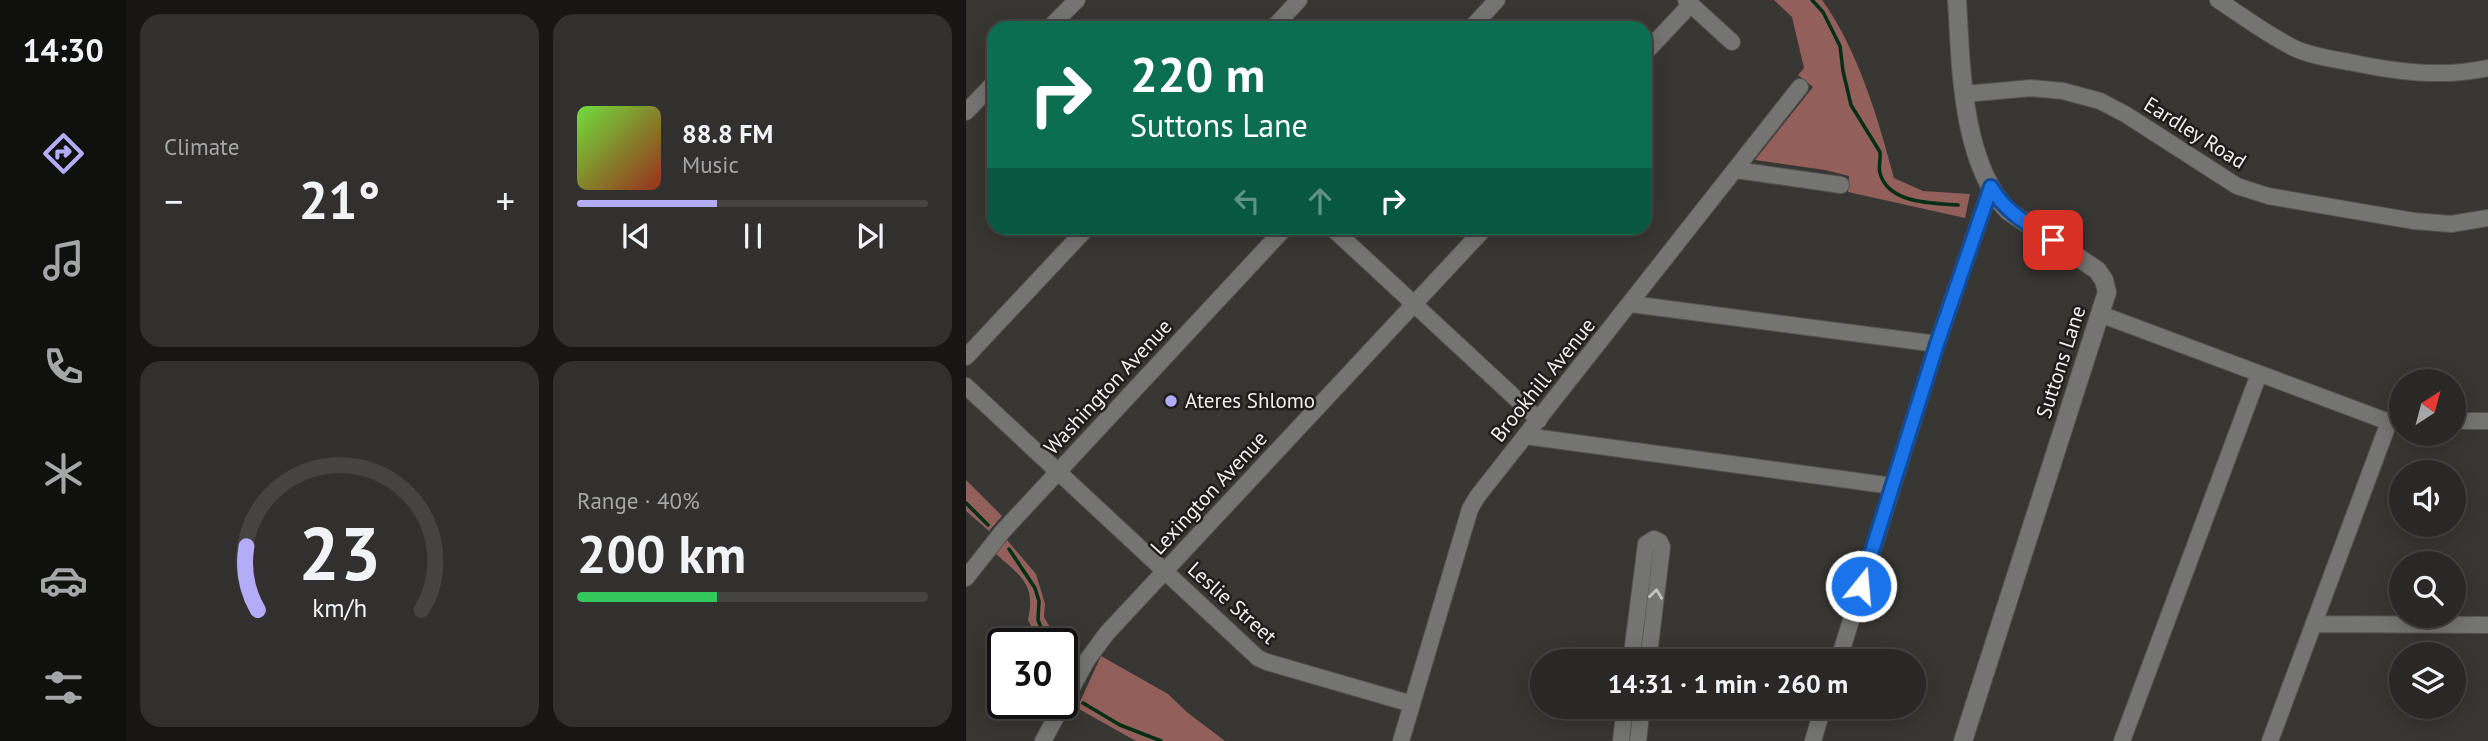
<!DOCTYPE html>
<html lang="en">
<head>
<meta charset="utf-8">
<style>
	body { margin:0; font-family:"PT Sans",sans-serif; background:#31302e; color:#f1f3f6; height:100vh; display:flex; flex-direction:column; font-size:26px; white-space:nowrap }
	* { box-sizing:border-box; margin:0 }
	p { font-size:23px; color:#a5a6a7 }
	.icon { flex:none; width:38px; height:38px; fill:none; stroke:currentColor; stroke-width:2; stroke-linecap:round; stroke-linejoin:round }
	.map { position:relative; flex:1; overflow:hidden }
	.side { display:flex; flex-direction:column; gap:14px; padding:14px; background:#171615; width:840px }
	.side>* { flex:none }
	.guide { position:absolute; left:21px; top:21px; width:665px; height:214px; border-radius:21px; box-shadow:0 4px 18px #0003,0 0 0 2px #454443; background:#0b6e4f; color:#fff; overflow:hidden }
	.needle { width:46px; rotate:36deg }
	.controls { position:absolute; left:1423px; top:369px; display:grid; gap:14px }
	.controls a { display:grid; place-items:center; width:77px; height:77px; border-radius:50%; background:#292826; box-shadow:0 4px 18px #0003,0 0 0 2px #454443; font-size:35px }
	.speed { position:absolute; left:21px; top:628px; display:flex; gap:14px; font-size:35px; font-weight:700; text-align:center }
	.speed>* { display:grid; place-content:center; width:91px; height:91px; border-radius:50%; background:#292826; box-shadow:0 4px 18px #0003,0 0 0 2px #454443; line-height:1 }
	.speed .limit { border:4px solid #111; border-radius:10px; background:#fff; color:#111 }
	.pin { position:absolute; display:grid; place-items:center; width:60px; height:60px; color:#fff; margin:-30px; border-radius:14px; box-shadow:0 4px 10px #0006 }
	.me { position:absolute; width:77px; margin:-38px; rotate:17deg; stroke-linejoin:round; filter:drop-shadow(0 0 5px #0008) }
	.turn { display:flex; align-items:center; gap:24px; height:147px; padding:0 28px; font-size:32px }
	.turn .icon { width:91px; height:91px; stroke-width:2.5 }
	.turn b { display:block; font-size:49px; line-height:60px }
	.lanes { display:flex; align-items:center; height:66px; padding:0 28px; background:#0003; justify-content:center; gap:35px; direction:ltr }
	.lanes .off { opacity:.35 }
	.big { font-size:52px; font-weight:600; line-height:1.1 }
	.side .tile { flex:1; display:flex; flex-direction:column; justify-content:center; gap:10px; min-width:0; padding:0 24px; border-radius:21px; background:#31302e }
	.side .dial { align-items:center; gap:0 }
	.dial svg { height:182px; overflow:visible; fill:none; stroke:#454443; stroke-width:7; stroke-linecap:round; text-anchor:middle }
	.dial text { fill:#f1f3f6; stroke:none }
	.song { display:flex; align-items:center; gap:21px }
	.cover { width:84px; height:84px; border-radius:10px; background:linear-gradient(135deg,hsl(100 70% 55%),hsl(10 70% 35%)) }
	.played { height:7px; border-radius:4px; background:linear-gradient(90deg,#b5acf8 40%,#454443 40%) }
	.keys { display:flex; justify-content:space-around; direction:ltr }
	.heat { display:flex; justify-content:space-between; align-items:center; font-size:38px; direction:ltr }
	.charge { height:10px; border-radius:5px; background:linear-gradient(90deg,#34c759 40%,#454443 0) }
	.side .tiles { flex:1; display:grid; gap:14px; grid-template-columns:repeat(2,1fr) }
	.trip { position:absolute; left:564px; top:649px; width:396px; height:70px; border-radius:35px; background:#292826; box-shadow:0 4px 18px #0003,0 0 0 2px #454443; font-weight:600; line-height:70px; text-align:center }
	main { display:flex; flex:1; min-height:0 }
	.menu { display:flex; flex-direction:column; width:126px; justify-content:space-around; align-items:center; background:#10100f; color:#a5a6a7 }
	.menu .icon { width:49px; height:49px }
	.menu .current { color:#b5acf8 }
	.menu b { font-size:32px; color:#f1f3f6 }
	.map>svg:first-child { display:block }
	.forest { fill:#935f5a }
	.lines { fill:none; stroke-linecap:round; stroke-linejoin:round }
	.stream { stroke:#002f15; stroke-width:3.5 }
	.minor-casing { stroke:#545350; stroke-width:18 }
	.tertiary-casing { stroke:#545350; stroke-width:20 }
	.minor { stroke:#747472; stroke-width:16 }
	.tertiary { stroke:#747472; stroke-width:18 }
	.oneway { stroke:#c4c3c1 }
	.route-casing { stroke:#114b97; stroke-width:18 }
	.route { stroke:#1a73e8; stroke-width:12 }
	.poi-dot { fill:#b5acf8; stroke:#1e1d1c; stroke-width:2.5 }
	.labels { text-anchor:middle; stroke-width:5; stroke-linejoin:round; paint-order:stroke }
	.street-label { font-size:21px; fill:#efeeec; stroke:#1e1d1c }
	.poi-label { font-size:21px; fill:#efeeec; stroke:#1e1d1c; text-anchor:start }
</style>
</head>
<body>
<main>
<nav class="menu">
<b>14:30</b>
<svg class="icon current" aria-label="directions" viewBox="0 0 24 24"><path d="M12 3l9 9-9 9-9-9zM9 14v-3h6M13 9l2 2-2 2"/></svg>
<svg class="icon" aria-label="music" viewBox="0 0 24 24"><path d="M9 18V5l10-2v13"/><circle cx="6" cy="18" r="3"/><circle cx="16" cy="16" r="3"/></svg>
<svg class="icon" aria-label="phone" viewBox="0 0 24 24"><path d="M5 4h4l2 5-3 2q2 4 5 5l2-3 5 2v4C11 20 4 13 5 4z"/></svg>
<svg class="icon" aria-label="climate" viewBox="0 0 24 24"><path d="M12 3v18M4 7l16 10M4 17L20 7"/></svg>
<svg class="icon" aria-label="car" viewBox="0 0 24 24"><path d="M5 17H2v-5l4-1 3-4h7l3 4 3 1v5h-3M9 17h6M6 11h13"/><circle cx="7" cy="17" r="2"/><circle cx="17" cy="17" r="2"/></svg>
<svg class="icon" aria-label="filters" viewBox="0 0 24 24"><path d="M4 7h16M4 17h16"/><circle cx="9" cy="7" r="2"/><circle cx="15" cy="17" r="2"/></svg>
</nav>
<section class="side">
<div class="tiles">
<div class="tile"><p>Climate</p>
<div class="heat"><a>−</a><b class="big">21°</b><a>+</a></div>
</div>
<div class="tile">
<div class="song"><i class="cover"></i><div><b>88.8 FM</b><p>Music</p></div></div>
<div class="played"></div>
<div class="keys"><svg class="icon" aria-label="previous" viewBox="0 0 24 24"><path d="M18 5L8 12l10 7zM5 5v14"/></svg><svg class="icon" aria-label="pause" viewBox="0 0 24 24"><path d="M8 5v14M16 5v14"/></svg><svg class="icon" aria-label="next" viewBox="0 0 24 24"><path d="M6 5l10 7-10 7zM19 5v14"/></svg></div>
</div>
<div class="tile dial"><svg viewBox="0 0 100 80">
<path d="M14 69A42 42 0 1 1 86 69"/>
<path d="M14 69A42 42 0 0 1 9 41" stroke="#b5acf8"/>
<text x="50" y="56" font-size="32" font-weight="700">23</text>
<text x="50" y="72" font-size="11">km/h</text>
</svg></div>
<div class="tile"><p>Range · 40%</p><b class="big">200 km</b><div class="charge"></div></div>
</div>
</section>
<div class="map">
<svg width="1522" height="741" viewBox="0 0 1522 741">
	<rect width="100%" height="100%" fill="#373632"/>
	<path class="forest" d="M808,0H856C892,50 912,118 928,178L957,191L1004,194L999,218L882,192L883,176L859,170L789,160L847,87L832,75L838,68L826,17Z
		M0,480L36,516L23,531L0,511Z
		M41,540L70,574L79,604L78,617L94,644H74L62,620C70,583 55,577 29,553Z
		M135,656L202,694L222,713L259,741H170L111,708Z"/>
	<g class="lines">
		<path class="stream" d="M846,0L857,12L874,46L877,71L885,105L914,152C915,159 912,167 914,173C922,204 967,203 992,205
			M0,503L22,525
			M43,549L69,588L73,601L72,620L82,644
			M117,703L154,725L195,741"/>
		<defs>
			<path id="minor" d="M720,0L766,42
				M1252,0C1278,17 1303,36 1330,49C1347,56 1365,59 1383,62C1430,72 1474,78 1522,68
				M83,28L111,0
				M307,28L333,0
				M505,28L531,0
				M679,53L725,4
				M999,94L1065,88L1097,91L1134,101L1159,114L1271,186L1302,196L1448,221L1485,224L1522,218
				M0,112L28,83
				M770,170L875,185
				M366,228L573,420
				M665,304L971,344
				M1134,314L1423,422H1435
				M0,357L121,228
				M0,386L292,658L301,662L446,704
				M1488,421H1522
				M559,436L927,486
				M0,578L37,531L319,228
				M1348,624L1522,625
				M665,662L680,544L688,539L694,542L696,547L682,662
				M872,662L971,344L1025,187
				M77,741L121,660L141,633L519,228
				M435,741L504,509L511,497L834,87
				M655,741L659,707
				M672,741L676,707
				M847,741L857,707
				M1156,741L1293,374
				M1304,741L1423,422"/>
			<path id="tertiary" d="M991,0C995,64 995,161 1042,211L1131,270L1138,280L1141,292L997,741"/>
		</defs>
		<use href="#minor" class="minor-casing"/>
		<use href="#tertiary" class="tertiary-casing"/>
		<use href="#minor" class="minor"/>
		<use href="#tertiary" class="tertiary"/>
	</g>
	<defs><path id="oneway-chevron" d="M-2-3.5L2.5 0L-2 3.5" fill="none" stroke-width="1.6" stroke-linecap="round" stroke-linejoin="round" transform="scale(1.75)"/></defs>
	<use class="oneway" href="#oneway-chevron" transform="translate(690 594) rotate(-83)"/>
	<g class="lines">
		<defs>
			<path id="route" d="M895,586L971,344L1025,187C1039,212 1063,225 1087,240"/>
		</defs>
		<use href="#route" class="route-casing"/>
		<use href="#route" class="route"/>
	</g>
	<circle class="poi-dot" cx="205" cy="401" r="7"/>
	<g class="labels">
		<g class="street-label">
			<text transform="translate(1229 133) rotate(32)" y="7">Eardley Road</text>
			<text transform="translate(1095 362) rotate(-72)" y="7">Suttons Lane</text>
			<text transform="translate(577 380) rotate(-51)" y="7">Brookhill Avenue</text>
			<text transform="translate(142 387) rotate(-47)" y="7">Washington Avenue</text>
			<text transform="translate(243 493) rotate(-47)" y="7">Lexington Avenue</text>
			<text transform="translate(266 603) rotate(42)" y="7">Leslie Street</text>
		</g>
		<g class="poi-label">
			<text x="219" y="408">Ateres Shlomo</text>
		</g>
	</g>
</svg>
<div class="controls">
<a><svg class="needle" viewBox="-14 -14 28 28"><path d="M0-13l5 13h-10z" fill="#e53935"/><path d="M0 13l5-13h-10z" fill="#a5a6a7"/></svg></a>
<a><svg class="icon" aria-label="sound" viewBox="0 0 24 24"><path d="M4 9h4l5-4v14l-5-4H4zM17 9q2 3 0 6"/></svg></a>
<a><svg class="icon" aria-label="search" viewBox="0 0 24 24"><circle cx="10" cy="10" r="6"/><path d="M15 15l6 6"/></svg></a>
<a><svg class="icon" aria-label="layers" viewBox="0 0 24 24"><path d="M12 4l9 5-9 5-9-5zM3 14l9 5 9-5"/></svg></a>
</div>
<div class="speed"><div class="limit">30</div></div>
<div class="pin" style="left:1087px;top:240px;background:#d93025"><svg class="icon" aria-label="arrive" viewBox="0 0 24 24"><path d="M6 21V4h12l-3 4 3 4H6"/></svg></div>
<svg class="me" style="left:895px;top:586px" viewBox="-20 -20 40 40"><circle r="17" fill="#1a73e8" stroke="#fff" stroke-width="3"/><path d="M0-11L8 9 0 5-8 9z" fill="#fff"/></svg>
<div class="trip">14:31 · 1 min · 260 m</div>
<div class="guide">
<div class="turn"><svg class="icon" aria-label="right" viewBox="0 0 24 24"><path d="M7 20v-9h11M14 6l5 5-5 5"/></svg><div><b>220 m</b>Suttons Lane</div></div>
<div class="lanes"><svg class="icon off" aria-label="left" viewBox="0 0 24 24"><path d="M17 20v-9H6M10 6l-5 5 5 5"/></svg><svg class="icon off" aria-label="ahead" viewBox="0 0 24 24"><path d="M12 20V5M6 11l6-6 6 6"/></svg><svg class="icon" aria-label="right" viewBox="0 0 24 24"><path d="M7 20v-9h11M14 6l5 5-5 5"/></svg></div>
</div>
</div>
</main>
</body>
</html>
